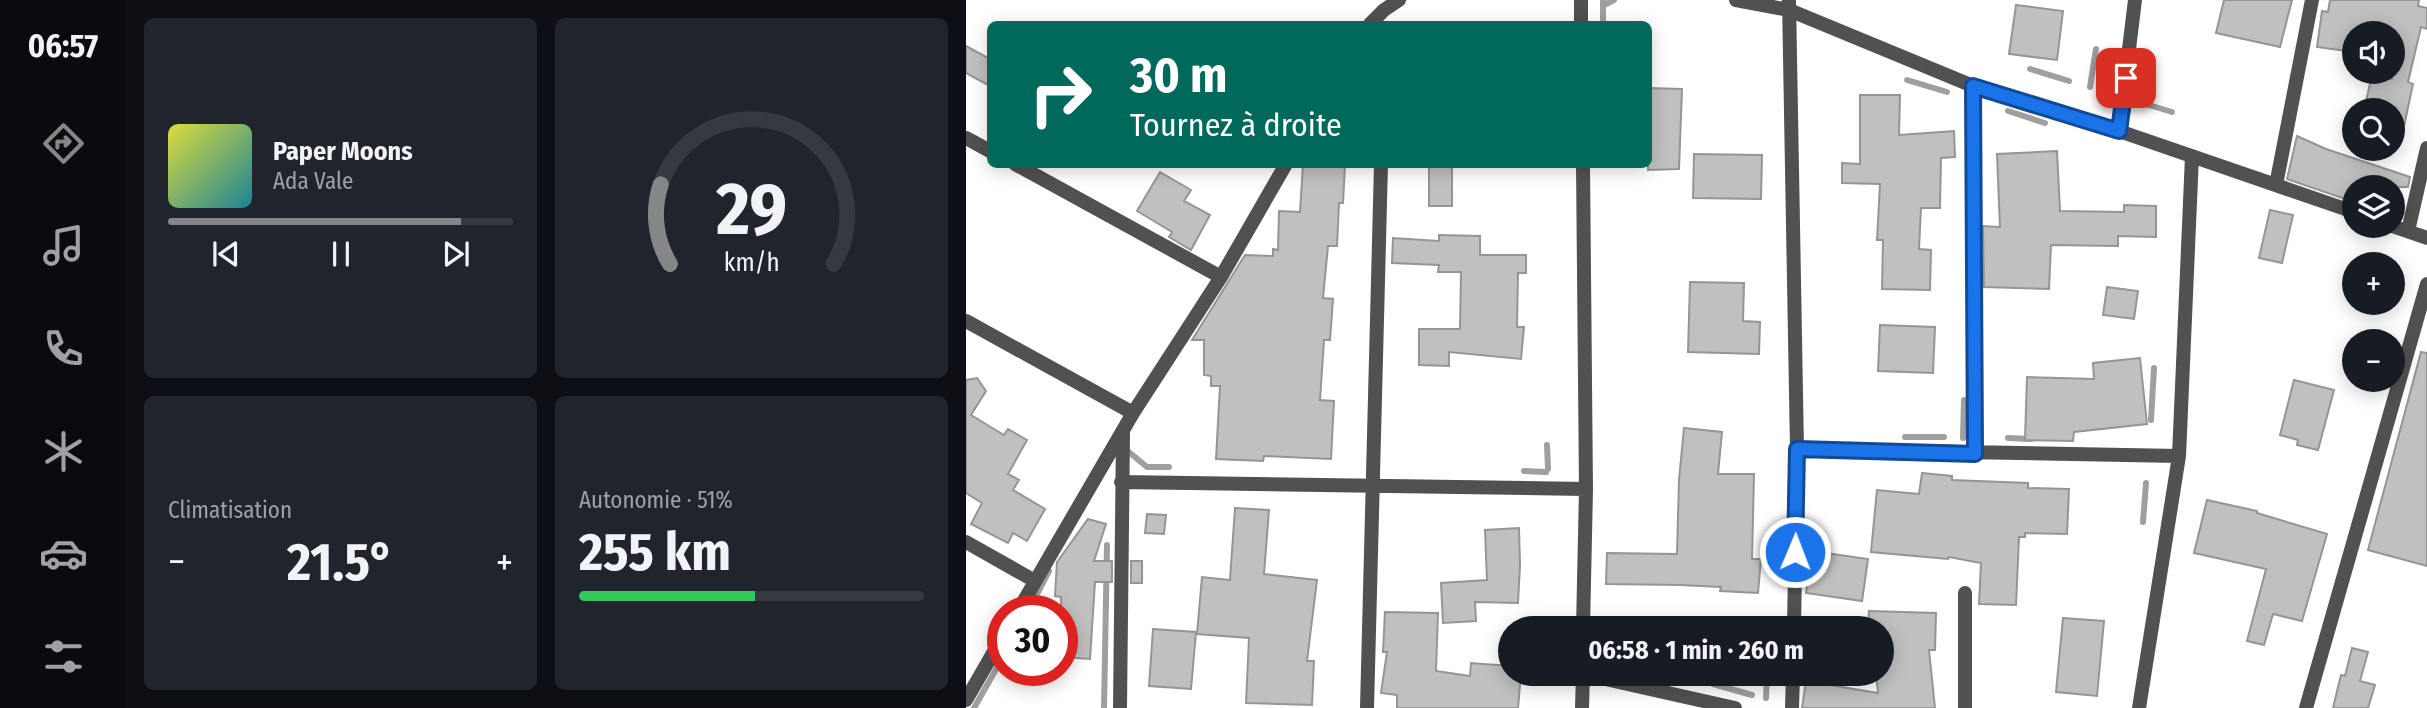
<!DOCTYPE html>
<html lang="fr">
<head>
<meta charset="utf-8">
<style>
	body { margin:0; font-family:"Fira Sans Condensed",sans-serif; background:#20242c; color:#f1f3f6; height:100vh; display:flex; flex-direction:column; font-size:26px; white-space:nowrap }
	* { box-sizing:border-box; margin:0 }
	p { font-size:23px; color:#9ea1a6 }
	.icon { flex:none; width:38px; height:38px; fill:none; stroke:currentColor; stroke-width:2; stroke-linecap:round; stroke-linejoin:round }
	.map { position:relative; flex:1; overflow:hidden }
	.details { display:flex; flex-direction:column; gap:18px; padding:18px; background:#0d0f14; width:840px }
	.details>* { flex:none }
	.hud { position:absolute; left:21px; top:21px; width:665px; height:147px; border-radius:10px; box-shadow:0 4px 18px #0003; background:#00695c; color:#fff; overflow:hidden }
	.controls { position:absolute; left:1376px; top:21px; display:grid; gap:14px }
	.controls a { display:grid; place-items:center; width:63px; height:63px; border-radius:50%; background:#171b24; box-shadow:0 4px 18px #0003; font-size:35px }
	.speed { position:absolute; left:21px; top:595px; display:flex; gap:14px; font-size:35px; font-weight:700; text-align:center }
	.speed>* { display:grid; place-content:center; width:91px; height:91px; border-radius:50%; background:#171b24; box-shadow:0 4px 18px #0003; line-height:1 }
	.speed .limit { border:10px solid #d22; background:#fff; color:#111 }
	.pin { position:absolute; display:grid; place-items:center; width:60px; height:60px; color:#fff; margin:-30px; border-radius:14px; box-shadow:0 4px 10px #0006 }
	.me { position:absolute; width:77px; margin:-38px; rotate:1deg; stroke-linejoin:round; filter:drop-shadow(0 0 5px #0008) }
	.turn { display:flex; align-items:center; gap:24px; height:147px; padding:0 28px; font-size:32px }
	.turn .icon { width:91px; height:91px; stroke-width:2.5 }
	.turn b { display:block; font-size:49px; line-height:60px }
	.big { font-size:52px; font-weight:700; line-height:1.1 }
	.details .card { flex:1; display:flex; flex-direction:column; justify-content:center; gap:10px; min-width:0; padding:0 24px; border-radius:10px; background:#20242c }
	.details .dial { align-items:center; gap:0 }
	.dial svg { height:182px; overflow:visible; fill:none; stroke:#363941; stroke-width:7; stroke-linecap:round; text-anchor:middle }
	.dial text { fill:#f1f3f6; stroke:none }
	.song { display:flex; align-items:center; gap:21px }
	.cover { width:84px; height:84px; border-radius:10px; background:linear-gradient(135deg,hsl(60 70% 55%),hsl(190 70% 35%)) }
	.played { height:7px; border-radius:4px; background:linear-gradient(90deg,#858687 85%,#363941 85%) }
	.keys { display:flex; justify-content:space-around; direction:ltr }
	.heat { display:flex; justify-content:space-between; align-items:center; font-size:38px; direction:ltr }
	.charge { height:10px; border-radius:5px; background:linear-gradient(90deg,#34c759 51%,#363941 0) }
	.details .tiles { flex:1; display:grid; gap:18px; grid-template-columns:repeat(2,1fr) }
	.trip { position:absolute; left:532px; top:616px; width:396px; height:70px; border-radius:35px; background:#171b24; box-shadow:0 4px 18px #0003; font-weight:700; line-height:70px; text-align:center }
	main { display:flex; flex:1; min-height:0 }
	.tab-bar { display:flex; flex-direction:column; width:126px; justify-content:space-around; align-items:center; background:#090b0e; color:#9ea1a6 }
	.tab-bar .icon { width:49px; height:49px }
	.tab-bar .active { color:#858687 }
	.tab-bar b { font-size:32px; color:#f1f3f6 }
	.map>svg:first-child { display:block }
	.lines { fill:none; stroke-linecap:round; stroke-linejoin:round }
	.stream { stroke:#9f9f9f; stroke-width:6 }
	.building { fill:#c0c0c0; stroke:#959595; stroke-width:2 }
	.street { stroke:#515151; stroke-width:14 }
	.route-casing { stroke:#114b97; stroke-width:18 }
	.route { stroke:#1a73e8; stroke-width:12 }
</style>
</head>
<body>
<main>
<nav class="tab-bar">
<b>06:57</b>
<svg class="icon active" aria-label="directions" viewBox="0 0 24 24"><path d="M12 3l9 9-9 9-9-9zM9 14v-3h6M13 9l2 2-2 2"/></svg>
<svg class="icon" aria-label="music" viewBox="0 0 24 24"><path d="M9 18V5l10-2v13"/><circle cx="6" cy="18" r="3"/><circle cx="16" cy="16" r="3"/></svg>
<svg class="icon" aria-label="phone" viewBox="0 0 24 24"><path d="M5 4h4l2 5-3 2q2 4 5 5l2-3 5 2v4C11 20 4 13 5 4z"/></svg>
<svg class="icon" aria-label="climate" viewBox="0 0 24 24"><path d="M12 3v18M4 7l16 10M4 17L20 7"/></svg>
<svg class="icon" aria-label="car" viewBox="0 0 24 24"><path d="M5 17H2v-5l4-1 3-4h7l3 4 3 1v5h-3M9 17h6M6 11h13"/><circle cx="7" cy="17" r="2"/><circle cx="17" cy="17" r="2"/></svg>
<svg class="icon" aria-label="filters" viewBox="0 0 24 24"><path d="M4 7h16M4 17h16"/><circle cx="9" cy="7" r="2"/><circle cx="15" cy="17" r="2"/></svg>
</nav>
<section class="details">
<div class="tiles">
<div class="card">
<div class="song"><i class="cover"></i><div><b>Paper Moons</b><p>Ada Vale</p></div></div>
<div class="played"></div>
<div class="keys"><svg class="icon" aria-label="previous" viewBox="0 0 24 24"><path d="M18 5L8 12l10 7zM5 5v14"/></svg><svg class="icon" aria-label="pause" viewBox="0 0 24 24"><path d="M8 5v14M16 5v14"/></svg><svg class="icon" aria-label="next" viewBox="0 0 24 24"><path d="M6 5l10 7-10 7zM19 5v14"/></svg></div>
</div>
<div class="card dial"><svg viewBox="0 0 100 80">
<path d="M14 69A42 42 0 1 1 86 69"/>
<path d="M14 69A42 42 0 0 1 10 34" stroke="#858687"/>
<text x="50" y="56" font-size="32" font-weight="700">29</text>
<text x="50" y="72" font-size="11">km/h</text>
</svg></div>
<div class="card"><p>Climatisation</p>
<div class="heat"><a>−</a><b class="big">21.5°</b><a>+</a></div>
</div>
<div class="card"><p>Autonomie · 51%</p><b class="big">255 km</b><div class="charge"></div></div>
</div>
</section>
<div class="map">
<svg width="1461" height="708" viewBox="0 0 1461 708">
	<rect width="100%" height="100%" fill="#fff"/>
	<g class="lines">
		<path class="stream" d="M637,0V23
			M638,5L648,0
			M1064,69L1103,81
			M941,80L981,92
			M1124,87L1130,49
			M1160,98L1206,112
			M1042,111L1079,123
			M1185,420L1188,368
			M939,437H978
			M997,438L998,400
			M1042,438L1065,439
			M581,445L582,469
			M158,448L181,467H203
			M558,471L580,472
			M1177,522L1180,483
			M62,611L83,571
			M747,684L786,695
			M800,698L801,674
			M8,708L37,657
			M138,708L141,545"/>
	</g>
	<path class="building" d="M1258,0H1326L1314,47L1250,33Z
		M1364,0H1453L1452,6L1461,8V29L1455,27L1442,82L1447,84L1434,145L1426,144V110H1398L1406,75L1426,79V33H1388V52L1351,47L1356,11L1362,12Z
		M1050,5L1097,11L1091,60L1043,54Z
		M0,46L24,59V86L0,73Z
		M682,88L716,89L713,169L682,170Z
		M894,95H934L933,135L988,131L989,157L975,158L974,208H955L953,249L965,250L964,290L916,289L917,240H911L914,184L876,183V163L894,164Z
		M1331,136L1360,149L1444,177L1442,187H1388V202L1321,179Z
		M1091,151L1094,211L1158,212V205L1190,206V237L1152,236V246L1085,245L1083,289L1018,287L1017,226L1034,227L1031,154Z
		M728,154L796,155L795,199L727,198Z
		M337,164H379L377,203H373L371,246H362L357,298L367,299L364,340H358L354,400L368,401L365,459L298,456L297,461L250,459L254,386H245V376L238,375V340H226L279,255L307,256V249L312,250L313,211L334,212Z
		M463,164H486V206H463Z
		M194,172L225,190L218,201L244,215L225,250L203,237L206,232L171,211Z
		M1304,210L1327,215L1316,263L1293,258Z
		M473,235L514,236V255H560V273H552L551,327H558L555,359L483,352V366L453,365V329H494L495,272H472L473,265L426,263L427,238L473,241Z
		M724,282L778,283L777,321L794,322L793,354L722,352Z
		M1141,287L1172,291L1168,319L1137,315Z
		M914,325L969,327L967,373L912,371Z
		M1455,352L1461,353V566L1402,550Z
		M1174,358L1181,424L1108,432L1107,441L1059,440L1061,377L1128,379L1127,363Z
		M11,378L20,391L5,415L38,435L42,429L61,440L42,474L53,480L47,490L79,509L61,541L47,533L42,543L5,524L16,503L0,493V380Z
		M1328,380L1368,390L1352,450L1331,445L1332,440L1314,435Z
		M718,428L756,432L752,474H788L786,559H795L792,593L754,591L755,587L714,585L640,584L641,553L711,554L713,480Z
		M956,473L986,476V480L1062,483V488L1103,489L1101,534L1059,533V537H1053L1050,605L1013,604L1015,563L983,557L982,559L905,552L911,490L953,494Z
		M1241,500L1291,511V513L1361,534L1336,621L1307,614L1298,645L1281,641L1300,569L1228,553Z
		M269,508L303,510L298,574L351,580L341,661H348L346,705L280,703L283,638L231,634L236,577L264,580Z
		M181,514L200,515L198,534L179,533Z
		M122,519L140,524L128,561H146V582H129L124,659L96,657L95,597L89,596L91,562Z
		M553,528L554,565L552,603L509,602L510,621L477,623L475,583L521,580L519,530Z
		M846,551L902,559L896,601L840,593Z
		M165,561H176V583H165Z
		M903,611L970,613L969,650H963L969,708H836L840,681L912,693L910,674H915V628H902Z
		M419,612L472,613L470,671L504,676L505,663L544,666V674H555L552,708H431V695L415,693L421,652H417Z
		M1097,618L1138,621L1131,696L1090,692Z
		M187,629L230,632L225,689L183,686Z
		M1386,648L1402,652L1394,681L1409,685L1402,708H1367L1375,675L1379,676Z"/>
	<g class="lines">
		<path class="street" d="M615,0V24
			M770,0L823,10L1007,86L1153,131L1388,212
			M823,0L831,449L828,628
			M404,24L418,10L433,0
			M1007,86L1009,454
			M1153,131L1169,0
			M0,138L24,151
			M49,164L255,277
			M617,164L620,489L617,628
			M1310,185L1346,0
			M1426,226L1461,238
			M1442,231L1461,148
			M0,321L167,413
			M831,449L1213,456
			M155,482L620,489
			M0,542L69,581
			M52,611L167,413L255,277L320,164
			M617,674L769,708
			M0,700L37,636
			M154,708L157,433
			M401,708L415,164
			M616,708L617,674
			M826,708L827,674
			M999,708V593
			M1173,708L1213,456L1226,156
			M1340,708L1461,284"/>
	</g>
	<g class="lines">
		<defs>
			<path id="route" d="M829,552L831,449L1009,454L1007,86L1153,131L1160,78"/>
		</defs>
		<use href="#route" class="route-casing"/>
		<use href="#route" class="route"/>
	</g>
</svg>
<div class="controls">
<a><svg class="icon" aria-label="sound" viewBox="0 0 24 24"><path d="M4 9h4l5-4v14l-5-4H4zM17 9q2 3 0 6"/></svg></a>
<a><svg class="icon" aria-label="search" viewBox="0 0 24 24"><circle cx="10" cy="10" r="6"/><path d="M15 15l6 6"/></svg></a>
<a><svg class="icon" aria-label="layers" viewBox="0 0 24 24"><path d="M12 4l9 5-9 5-9-5zM3 14l9 5 9-5"/></svg></a>
<a>+</a>
<a>−</a>
</div>
<div class="speed"><div class="limit">30</div></div>
<div class="pin" style="left:1160px;top:78px;background:#d93025"><svg class="icon" aria-label="arrive" viewBox="0 0 24 24"><path d="M6 21V4h12l-3 4 3 4H6"/></svg></div>
<svg class="me" style="left:829px;top:552px" viewBox="-20 -20 40 40"><circle r="17" fill="#1a73e8" stroke="#fff" stroke-width="3"/><path d="M0-11L8 9 0 5-8 9z" fill="#fff"/></svg>
<div class="trip">06:58 · 1 min · 260 m</div>
<div class="hud">
<div class="turn"><svg class="icon" aria-label="right" viewBox="0 0 24 24"><path d="M7 20v-9h11M14 6l5 5-5 5"/></svg><div><b>30 m</b>Tournez à droite</div></div>
</div>
</div>
</main>
</body>
</html>
